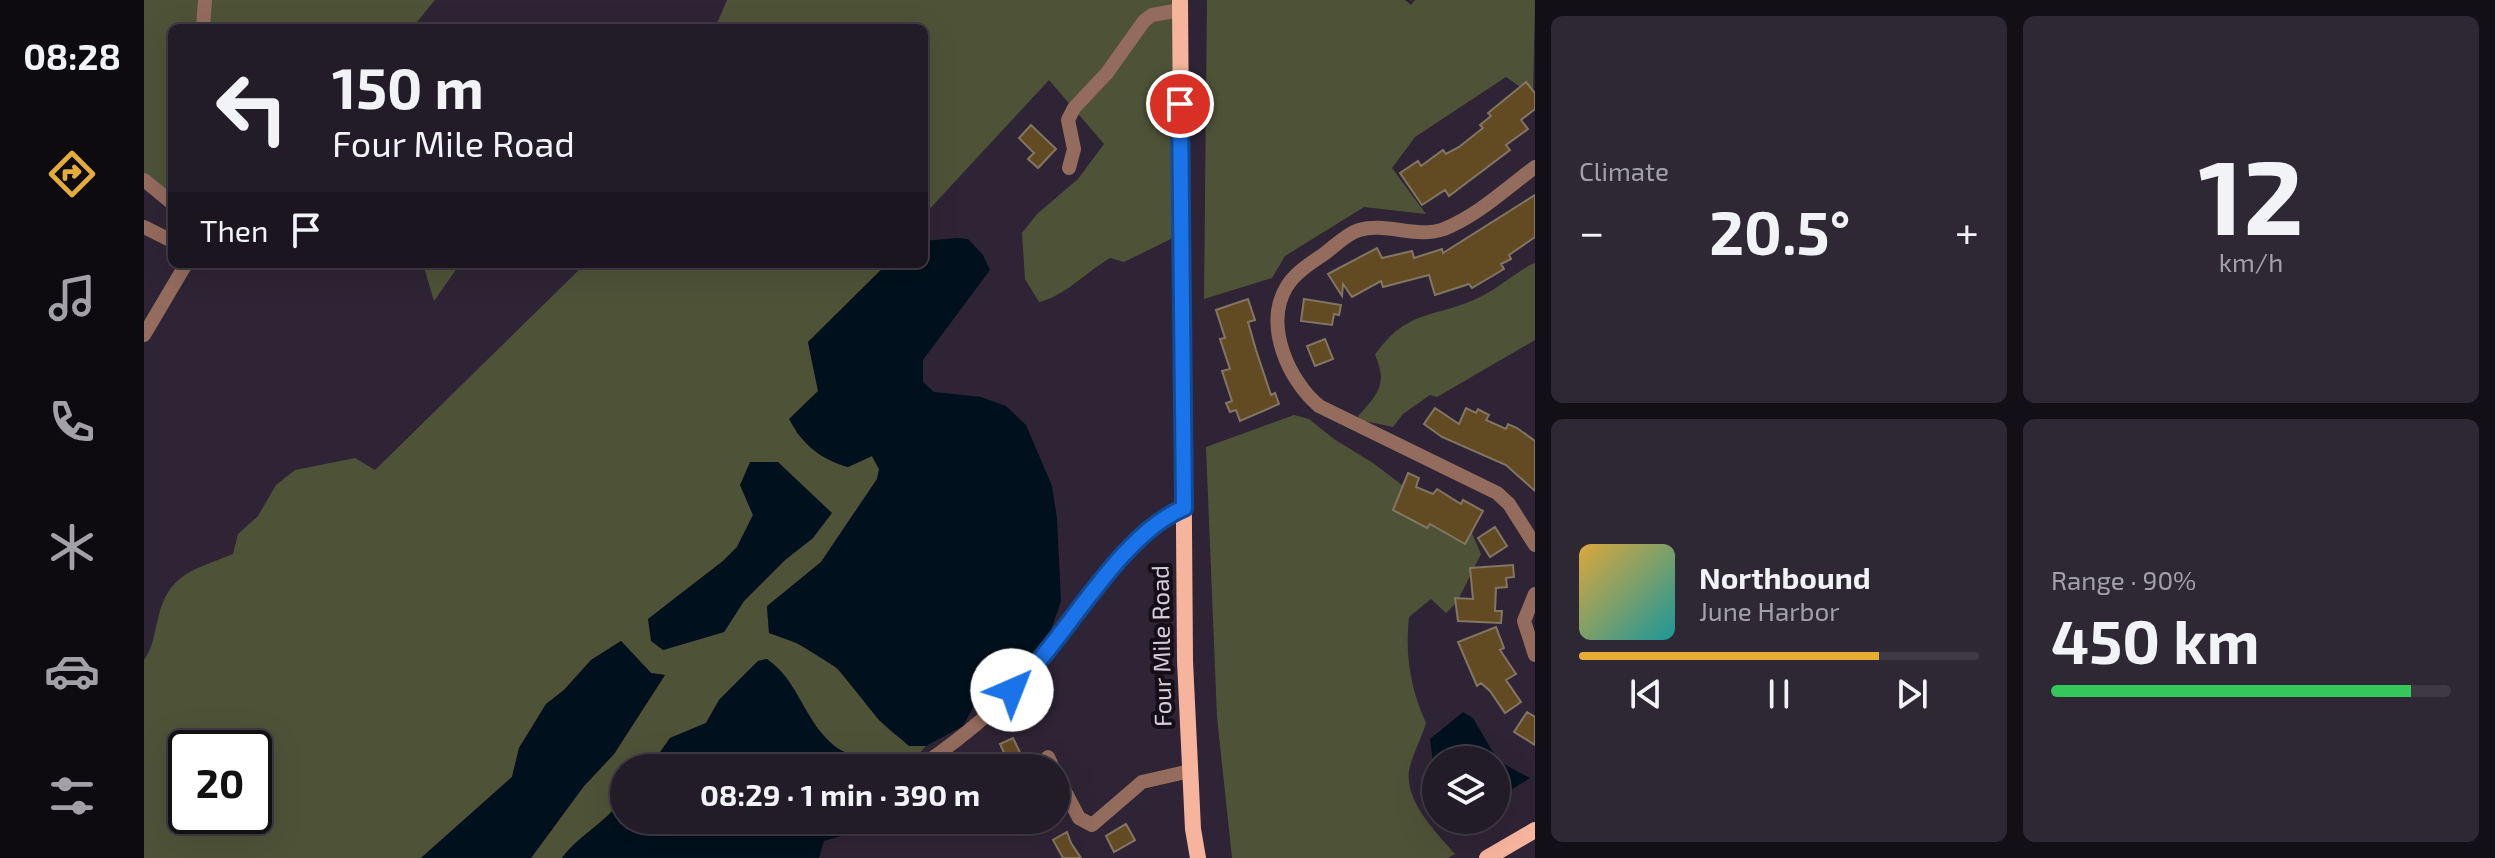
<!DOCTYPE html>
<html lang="en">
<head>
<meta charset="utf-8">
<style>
	body { margin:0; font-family:"Exo 2",sans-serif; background:#2e2834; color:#f1f3f6; height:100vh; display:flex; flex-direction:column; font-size:30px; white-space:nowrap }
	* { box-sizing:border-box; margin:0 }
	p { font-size:26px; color:#a2a1a8 }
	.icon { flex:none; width:44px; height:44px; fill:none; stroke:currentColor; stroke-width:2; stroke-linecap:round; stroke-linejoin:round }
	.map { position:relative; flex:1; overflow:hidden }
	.drawer { display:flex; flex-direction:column; gap:16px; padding:16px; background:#130f16; width:960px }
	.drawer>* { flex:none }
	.banner { position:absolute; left:24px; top:24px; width:760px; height:244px; border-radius:12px; box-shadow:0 8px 32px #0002,0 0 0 2px #3f3945; background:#221b28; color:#f1f3f6; overflow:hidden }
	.tools { position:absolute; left:1278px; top:746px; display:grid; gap:16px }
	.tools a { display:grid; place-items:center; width:88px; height:88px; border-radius:50%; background:#221b28; box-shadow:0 8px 32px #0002,0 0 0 2px #3f3945; font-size:40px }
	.speed { position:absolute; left:24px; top:730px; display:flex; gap:16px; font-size:40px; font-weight:700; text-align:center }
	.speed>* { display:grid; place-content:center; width:104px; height:104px; border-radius:50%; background:#221b28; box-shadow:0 8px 32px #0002,0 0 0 2px #3f3945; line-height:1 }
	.speed .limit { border:4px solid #111; border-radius:12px; background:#fff; color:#111 }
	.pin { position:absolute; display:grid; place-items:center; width:68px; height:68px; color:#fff; margin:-34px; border:4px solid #fff; border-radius:50%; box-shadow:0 2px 8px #0007 }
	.me { position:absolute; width:88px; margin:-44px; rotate:44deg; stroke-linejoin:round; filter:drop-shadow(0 0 6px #0008) }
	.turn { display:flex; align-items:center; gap:28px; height:168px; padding:0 32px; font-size:36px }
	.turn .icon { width:104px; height:104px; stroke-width:2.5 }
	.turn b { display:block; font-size:56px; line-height:68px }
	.then { display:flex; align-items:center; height:76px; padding:0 32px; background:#0003; gap:16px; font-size:30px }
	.big { font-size:60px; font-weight:700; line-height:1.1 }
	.drawer .card { flex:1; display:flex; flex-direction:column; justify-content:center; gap:12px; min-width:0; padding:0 28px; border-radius:12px; background:#2e2834 }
	.drawer .dial { align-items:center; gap:0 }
	.dial b { font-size:104px; line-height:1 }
	.song { display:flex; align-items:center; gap:24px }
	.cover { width:96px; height:96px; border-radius:12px; background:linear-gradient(135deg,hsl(40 70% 55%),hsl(180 70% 35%)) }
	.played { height:8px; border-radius:4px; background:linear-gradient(90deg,#e6ad36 75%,#3f3945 75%) }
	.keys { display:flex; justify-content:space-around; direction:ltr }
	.heat { display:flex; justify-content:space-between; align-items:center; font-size:44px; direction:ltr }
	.charge { height:12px; border-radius:6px; background:linear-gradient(90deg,#34c759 90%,#3f3945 0) }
	.drawer .tiles { flex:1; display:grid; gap:16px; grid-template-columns:repeat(2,1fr) }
	.trip { position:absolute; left:466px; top:754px; width:460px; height:80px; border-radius:40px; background:#221b28; box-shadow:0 8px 32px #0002,0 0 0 2px #3f3945; font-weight:700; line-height:80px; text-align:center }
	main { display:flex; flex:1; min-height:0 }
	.menu { display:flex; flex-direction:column; width:144px; justify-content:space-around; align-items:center; background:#0e0b10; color:#a2a1a8 }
	.menu .icon { width:56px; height:56px }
	.menu .current { color:#e6ad36 }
	.menu b { font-size:36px; color:#f1f3f6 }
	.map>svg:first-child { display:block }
	.green { fill:#4e5338; fill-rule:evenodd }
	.water { fill:#00111d }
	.building { fill:#624b23; stroke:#827662; stroke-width:2 }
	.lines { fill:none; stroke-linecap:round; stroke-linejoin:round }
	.minor { stroke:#946c5d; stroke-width:14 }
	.major { stroke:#f7b49c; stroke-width:16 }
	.route-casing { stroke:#114b97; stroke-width:20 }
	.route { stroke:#1a73e8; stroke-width:14 }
	.labels { text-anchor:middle; stroke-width:8; stroke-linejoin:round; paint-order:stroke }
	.street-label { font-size:24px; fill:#d5ceda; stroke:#140f17 }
</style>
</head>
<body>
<main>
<nav class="menu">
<b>08:28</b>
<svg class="icon current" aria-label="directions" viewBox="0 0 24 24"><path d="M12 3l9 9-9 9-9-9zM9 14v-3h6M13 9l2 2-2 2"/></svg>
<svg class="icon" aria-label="music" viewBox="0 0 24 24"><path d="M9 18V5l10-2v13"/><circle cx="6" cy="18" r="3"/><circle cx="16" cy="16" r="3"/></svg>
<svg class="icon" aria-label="phone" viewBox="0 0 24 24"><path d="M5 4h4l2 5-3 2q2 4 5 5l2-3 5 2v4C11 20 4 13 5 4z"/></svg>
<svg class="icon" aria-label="climate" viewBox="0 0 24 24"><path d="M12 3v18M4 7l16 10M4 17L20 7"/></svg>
<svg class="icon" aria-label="car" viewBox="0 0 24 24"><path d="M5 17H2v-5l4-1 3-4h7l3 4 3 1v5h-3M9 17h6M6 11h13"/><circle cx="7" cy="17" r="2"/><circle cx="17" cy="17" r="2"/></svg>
<svg class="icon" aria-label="filters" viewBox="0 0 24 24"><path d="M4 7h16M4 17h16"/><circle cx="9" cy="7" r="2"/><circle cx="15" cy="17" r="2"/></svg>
</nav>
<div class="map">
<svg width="1391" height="858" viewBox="0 0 1391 858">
	<rect width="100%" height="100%" fill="#2e2435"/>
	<path class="green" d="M0,0H291L268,28H28V196L0,173Z
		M583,0H1029L1031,237L980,262L966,258C942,272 921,296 895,302L881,279L878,233L893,214L934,179L960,144L905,80L780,215V28H571Z
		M1063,0H1261L1267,5L1271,0H1391L1389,96L1362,77L1271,137L1248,168L1282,214L1220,207L1141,256L1128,278L1060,299Z
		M1391,263V340L1293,397L1286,395L1259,414L1249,427L1216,420L1214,416C1234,394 1244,384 1231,355C1264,307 1293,319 1338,296C1355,288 1377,268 1391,263Z
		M279,264H316L290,301Z
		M441,264H743L664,342L674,391L652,432C669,451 680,460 704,467L728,456L735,469L733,479L677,562L623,607L625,633C648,641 672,650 691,667C720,692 739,744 782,746L762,768C748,768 739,764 726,760C717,757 711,759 702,754C665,733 655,688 623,659L614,661L575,700L562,723L526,738L505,768H480C480,776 482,786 480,794C476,813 433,838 418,858H387L440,786L470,754L521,675L507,673L477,641L447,660L420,690L402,704L375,748L368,777L277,858H0V660C9,648 10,633 14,619C24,573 50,570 89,554L94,534L114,516L132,485L151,470L211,458L231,470ZM634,462L644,475L669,538L641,560L600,601L580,632L519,650L504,619L579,561L593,547L609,515L596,485ZM42,748H110V816H42Z
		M1150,415L1165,419L1190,439L1229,463L1258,485L1292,519L1328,533L1337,554L1313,602L1302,613L1287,599L1265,617C1261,655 1266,687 1282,723C1278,737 1267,758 1265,771C1261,802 1293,833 1311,854L1304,858H1088L1073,717L1062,447Z"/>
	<path class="water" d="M813,238L824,239L839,255L846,270L779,360V382L790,392L837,397L862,406L882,425L908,486L913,518L917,601L904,639L893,657L851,683L832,702L819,726L782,746H765L735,720L693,668L653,643L625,633L623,606L677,562L733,479L735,469L728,456L704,467C676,459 659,445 645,419L674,391L664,342L743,264H780V241Z
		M606,462H634L688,513L669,538L641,560L600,601L580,632L519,650L507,641L504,619L579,561L593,547L609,515L596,485Z
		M477,641L507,673L521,675L470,754L440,786L387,858H277L368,777L375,748L402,704L420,690L447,660Z
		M623,659C654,680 660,719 687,743C706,761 729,754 748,768H505L526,738L562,723L575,700L614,661Z
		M1319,712L1329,718L1354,761L1386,778L1352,799V760H1292V786L1286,739Z
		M480,795V820H718L708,833L680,841L675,858H418C436,833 465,822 480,795Z"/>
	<path class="building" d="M1382,82L1391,93V109L1377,120L1384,129L1362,145L1366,150L1305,196L1301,190L1278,205L1256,173L1274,161L1277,166L1299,150L1302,154L1315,147L1339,128L1336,125L1347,116L1344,113Z
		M887,125L912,149L894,168L884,159L890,153L875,138Z
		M1391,195V237L1365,255L1367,259L1357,264L1360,269L1328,288L1325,284L1291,295L1285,275L1239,287L1237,281L1208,297L1199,284L1198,296L1184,274L1233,248L1238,258L1268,251L1270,258L1298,249L1299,253Z
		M1104,299L1111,320L1104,322L1112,350L1127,395L1131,393L1135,404L1096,421L1092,410L1086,412L1082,403L1088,401L1078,371L1086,369L1076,339L1081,338L1072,310Z
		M1160,299L1197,305L1195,315L1190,314L1188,325L1157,321Z
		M1181,339L1189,359L1171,366L1163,346Z
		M1291,408L1315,424L1322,408L1332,413L1334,409L1345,415L1342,420L1362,429L1364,424L1373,428L1391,441V491L1362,465L1298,437L1280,424Z
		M1264,473L1275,478L1272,487L1289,494L1293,489L1317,504L1319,500L1339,511L1321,544L1286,524L1283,528L1249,510Z
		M1351,527L1363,546L1346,557L1334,538Z
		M1369,565L1370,577L1362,578L1363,587L1352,588L1351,611H1358L1357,623L1314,621L1311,598L1329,599L1326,568Z
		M1352,627L1360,648L1356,650L1372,674L1362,680L1377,702L1361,713L1346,691L1337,683L1333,686L1314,642Z
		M1383,712L1391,717V745L1370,732Z
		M869,738L882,765L877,768H867L856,744Z
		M982,824L991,840L970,852L962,836Z
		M923,832L927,843L937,858H919L909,840Z"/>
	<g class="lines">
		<path class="minor" d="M59,28L61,0
			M1391,167C1363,188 1333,216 1300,229C1272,239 1243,222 1215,230C1202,234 1191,246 1180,254C1167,263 1152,272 1143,286C1119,325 1145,381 1175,406L1353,493L1365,504L1391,545
			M925,168L930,149L924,120L930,108L963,73L1000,21L1008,15L1036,10
			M0,180L28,203
			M0,227L28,241
			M0,335L42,264
			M1391,594L1380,621L1391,655
			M904,757L909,768
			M783,762C826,732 869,695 902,654C936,610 987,530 1040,508
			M912,774L935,818L948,825L998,782L1046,771"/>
		<path class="major" d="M1036,0L1041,661L1049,829L1054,858
			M1343,858L1391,830"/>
	</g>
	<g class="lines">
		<defs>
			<path id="route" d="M868,690C921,641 974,535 1040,508L1036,104"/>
		</defs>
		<use href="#route" class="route-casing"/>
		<use href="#route" class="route"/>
	</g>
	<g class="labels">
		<g class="street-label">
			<text transform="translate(1018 646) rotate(-91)" y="8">Four Mile Road</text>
		</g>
	</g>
</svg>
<div class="tools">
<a><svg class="icon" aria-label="layers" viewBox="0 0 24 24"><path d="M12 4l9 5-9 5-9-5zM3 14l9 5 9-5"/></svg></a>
</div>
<div class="speed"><div class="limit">20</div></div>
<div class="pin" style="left:1036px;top:104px;background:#d93025"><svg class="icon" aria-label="arrive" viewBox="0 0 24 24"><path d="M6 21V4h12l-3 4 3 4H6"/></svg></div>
<svg class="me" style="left:868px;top:690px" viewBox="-20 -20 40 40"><circle r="19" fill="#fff"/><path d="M0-13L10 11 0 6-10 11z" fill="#1a73e8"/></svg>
<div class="trip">08:29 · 1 min · 390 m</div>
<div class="banner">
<div class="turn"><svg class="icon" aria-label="left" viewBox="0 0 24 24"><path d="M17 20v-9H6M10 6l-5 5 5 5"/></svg><div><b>150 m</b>Four Mile Road</div></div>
<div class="then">Then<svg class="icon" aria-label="arrive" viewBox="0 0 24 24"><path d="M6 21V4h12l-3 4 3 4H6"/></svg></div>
</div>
</div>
<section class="drawer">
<div class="tiles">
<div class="card"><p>Climate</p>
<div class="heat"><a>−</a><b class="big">20.5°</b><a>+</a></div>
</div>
<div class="card dial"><b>12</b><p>km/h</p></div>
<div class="card">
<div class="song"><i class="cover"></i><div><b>Northbound</b><p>June Harbor</p></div></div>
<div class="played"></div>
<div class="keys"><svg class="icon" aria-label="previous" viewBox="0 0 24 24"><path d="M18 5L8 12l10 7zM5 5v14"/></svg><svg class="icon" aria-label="pause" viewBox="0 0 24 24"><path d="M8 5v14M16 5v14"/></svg><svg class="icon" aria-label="next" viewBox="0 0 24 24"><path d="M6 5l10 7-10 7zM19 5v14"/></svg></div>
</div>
<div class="card"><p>Range · 90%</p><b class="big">450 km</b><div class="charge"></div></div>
</div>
</section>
</main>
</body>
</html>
